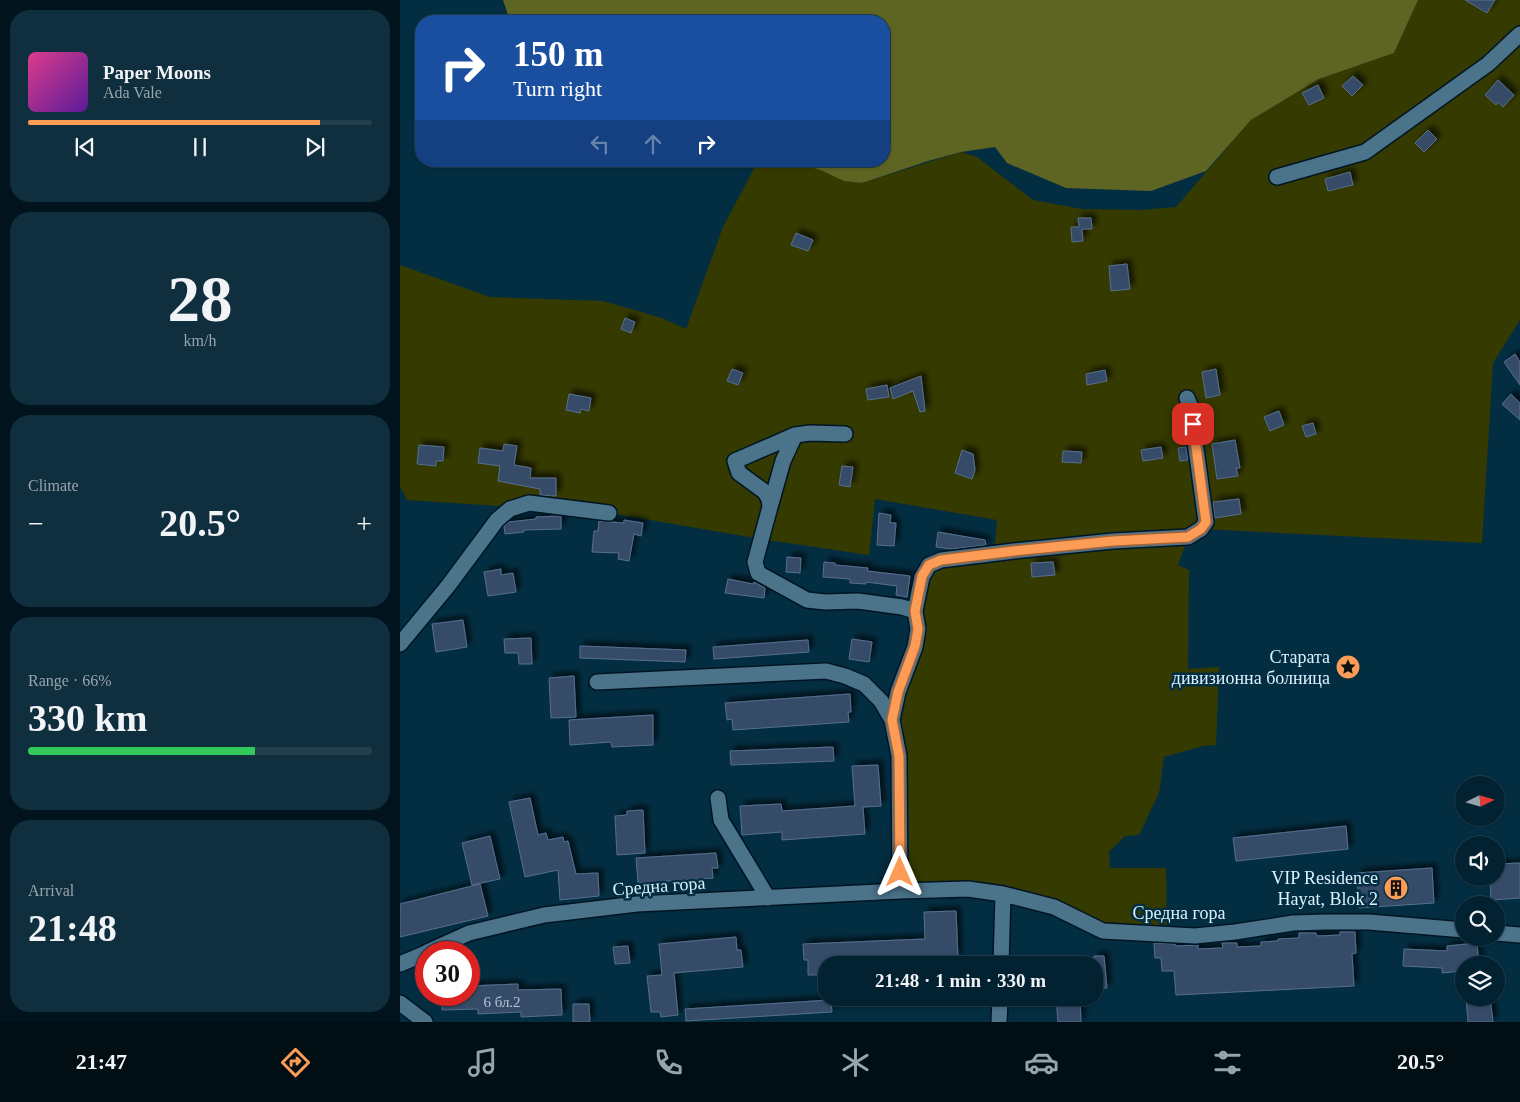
<!DOCTYPE html>
<html lang="en">
<head>
<meta charset="utf-8">
<style>
	body { margin:0; font-family:"Times New Roman",serif; background:#102f3e; color:#f1f3f6; height:100vh; display:flex; flex-direction:column; font-size:19px; white-space:nowrap }
	* { box-sizing:border-box; margin:0 }
	p { font-size:16px; color:#96a4ac }
	.icon { flex:none; width:28px; height:28px; fill:none; stroke:currentColor; stroke-width:2; stroke-linecap:round; stroke-linejoin:round }
	.map { position:relative; flex:1; overflow:hidden }
	.side { display:flex; flex-direction:column; gap:10px; padding:10px; background:#01131c; width:400px }
	.side>* { flex:none }
	.guide { position:absolute; left:15px; top:15px; width:475px; height:152px; border-radius:20px; box-shadow:0 1px 4px #0004,0 0 0 1px #233f4d; background:#1a4fa0; color:#fff; overflow:hidden }
	.needle { width:32px; rotate:85deg }
	.controls { position:absolute; left:1055px; top:776px; display:grid; gap:10px }
	.controls a { display:grid; place-items:center; width:50px; height:50px; border-radius:50%; background:#022232; box-shadow:0 1px 4px #0004,0 0 0 1px #233f4d; font-size:25px }
	.speed { position:absolute; left:15px; top:941px; display:flex; gap:10px; font-size:25px; font-weight:700; text-align:center }
	.speed>* { display:grid; place-content:center; width:65px; height:65px; border-radius:50%; background:#022232; box-shadow:0 1px 4px #0004,0 0 0 1px #233f4d; line-height:1 }
	.speed .limit { border:8px solid #d22; background:#fff; color:#111 }
	.pin { position:absolute; display:grid; place-items:center; width:42px; height:42px; color:#fff; margin:-21px; border-radius:10px; box-shadow:0 2px 8px #0006 }
	.me { position:absolute; width:55px; margin:-28px; rotate:0deg; stroke-linejoin:round; filter:drop-shadow(0 0 4px #0008) }
	.turn { display:flex; align-items:center; gap:18px; height:105px; padding:0 15px; font-size:22px }
	.turn .icon { width:65px; height:65px; stroke-width:2.5 }
	.turn b { display:block; font-size:35px; line-height:42px }
	.lanes { display:flex; align-items:center; height:48px; padding:0 15px; background:#0003; justify-content:center; gap:25px; direction:ltr }
	.lanes .off { opacity:.35 }
	.big { font-size:38px; font-weight:600; line-height:1.1 }
	.side .widget { flex:1; display:flex; flex-direction:column; justify-content:center; gap:8px; min-width:0; padding:0 18px; border-radius:20px; background:#102f3e }
	.side .dial { align-items:center; gap:0 }
	.dial b { font-size:65px; line-height:1 }
	.song { display:flex; align-items:center; gap:15px }
	.cover { width:60px; height:60px; border-radius:8px; background:linear-gradient(135deg,hsl(330 70% 55%),hsl(270 70% 35%)) }
	.played { height:5px; border-radius:2px; background:linear-gradient(90deg,#fd9c56 85%,#233f4d 85%) }
	.keys { display:flex; justify-content:space-around; direction:ltr }
	.heat { display:flex; justify-content:space-between; align-items:center; font-size:28px; direction:ltr }
	.charge { height:8px; border-radius:4px; background:linear-gradient(90deg,#34c759 66%,#233f4d 0) }
	.trip { position:absolute; left:418px; top:956px; width:285px; height:50px; border-radius:20px; background:#022232; box-shadow:0 1px 4px #0004,0 0 0 1px #233f4d; font-weight:600; line-height:50px; text-align:center }
	.menu { display:flex; height:80px; justify-content:space-around; align-items:center; background:#010e14; color:#96a4ac }
	.menu .icon { width:35px; height:35px }
	.menu .selected { color:#fd9c56 }
	.menu b { font-size:22px; color:#f1f3f6 }
	main { display:flex; flex:1; min-height:0 }
	.map>svg:first-child { display:block }
	.green { fill:#353a00 }
	.forest { fill:#5e6523 }
	.building { fill:#344b68; stroke:#566f8e; filter:url(#shadow) }
	.lines { fill:none; stroke-linecap:round; stroke-linejoin:round }
	.minor-casing { stroke:#001524; stroke-width:18 }
	.minor { stroke:#4b738a; stroke-width:15 }
	.route-casing { stroke:#a46538; stroke-width:12 }
	.route { stroke:#fd9c56; stroke-width:9 }
	.labels { text-anchor:middle; stroke-width:5; stroke-linejoin:round; paint-order:stroke }
	.number-label { font-size:15px; fill:#b2c8d8 }
	.poi-label { font-size:18px; fill:#dcf1fe; stroke:#032e42; text-anchor:end }
	.street-label { font-size:18px; fill:#dcf1fe; stroke:#032e42 }
</style>
</head>
<body>
<main>
<section class="side">
<div class="widget">
<div class="song"><i class="cover"></i><div><b>Paper Moons</b><p>Ada Vale</p></div></div>
<div class="played"></div>
<div class="keys"><svg class="icon" aria-label="previous" viewBox="0 0 24 24"><path d="M18 5L8 12l10 7zM5 5v14"/></svg><svg class="icon" aria-label="pause" viewBox="0 0 24 24"><path d="M8 5v14M16 5v14"/></svg><svg class="icon" aria-label="next" viewBox="0 0 24 24"><path d="M6 5l10 7-10 7zM19 5v14"/></svg></div>
</div>
<div class="widget dial"><b>28</b><p>km/h</p></div>
<div class="widget"><p>Climate</p>
<div class="heat"><a>−</a><b class="big">20.5°</b><a>+</a></div>
</div>
<div class="widget"><p>Range · 66%</p><b class="big">330 km</b><div class="charge"></div></div>
<div class="widget"><p>Arrival</p><b class="big">21:48</b></div>
</section>
<div class="map">
<svg width="1120" height="1022" viewBox="0 0 1120 1022">
	<defs>
		<filter id="shadow"><feDropShadow dx="4.5" dy="-4.5" stdDeviation="2.5" flood-color="#0009"/></filter>
	</defs>
	<rect width="100%" height="100%" fill="#032e42"/>
	<path class="green" d="M1018,0H1120V320L1093,363L1082,543L801,529L788,537L778,565L789,570L788,669L819,667L816,745L803,746L764,757L759,793L739,835L725,836L709,852L710,868H766L767,934L703,923L603,894L500,891L492,720L529,565L594,554L597,520L475,499L469,555L361,539L209,513L7,500L0,486V265L90,297L203,301L262,318L286,329L323,227L358,161H392L462,183L561,152L577,157L633,200L682,209L740,210L776,207L851,120L919,79L994,53Z"/>
	<path class="forest" d="M103,0H1018L994,53L919,79L851,120L806,171L751,191L666,188L607,163L595,147L561,152L528,161L462,183L444,181L423,171L392,161H484V21H110Z"/>
	<path class="building" d="M1065,0H1095L1087,13Z
		M953,76L963,85L952,96L942,86Z
		M1098,80L1114,95L1103,107L1098,102L1096,105L1085,95Z
		M918,85L924,98L909,105L902,93Z
		M1028,130L1037,139L1024,152L1015,143Z
		M950,172L953,185L928,191L925,179Z
		M678,218H691L692,229H682L683,241L672,242L671,227H679Z
		M396,233L413,240L408,251L391,245Z
		M727,264L730,289L711,291L709,266Z
		M225,318L235,322L231,333L221,329Z
		M1115,354L1120,362V385L1104,362Z
		M332,369L343,373L338,385L327,381Z
		M816,369L820,395L806,398L802,372Z
		M705,370L707,381L687,385L686,374Z
		M521,376L525,411L520,412L513,391L493,399L490,388Z
		M487,385L489,397L468,400L466,389Z
		M169,394L191,398L189,411L181,409L180,413L166,410Z
		M1111,394L1120,403V420L1102,404Z
		M879,411L884,425L870,431L864,417Z
		M913,423L916,434L906,437L902,426Z
		M835,440L840,468H836L838,476L817,479L812,444Z
		M104,444L117,446L114,465L131,468L130,478H156V496L140,495V489L98,481L100,466L78,463L80,448L103,451Z
		M19,445L44,447L43,461H36V466L17,464Z
		M761,447L763,458L743,461L741,450Z
		M786,447L788,460L780,461L778,448Z
		M562,450L573,454L575,470L572,479L555,473Z
		M663,451L682,452L681,463L662,462Z
		M442,466L453,467L450,487L439,485Z
		M839,499L841,514L815,518L813,502Z
		M479,513L491,515L490,523H496L494,546L477,545Z
		M161,516V529L124,530V532L105,534L104,526L109,522L136,519V517Z
		M224,520L243,523L241,536L234,534L229,561L218,559L219,553L192,552L194,531H198L199,521L224,523Z
		M538,532L585,540L586,545L551,549L536,547Z
		M387,557L401,558L400,573L386,572Z
		M424,562L435,563V565L468,568L467,571L510,576L507,597L496,595L497,586L466,582V584L450,583V579L423,577Z
		M653,562L655,575L632,577L631,563Z
		M101,569V575L113,573L116,592L88,596L84,572Z
		M328,579L353,584L354,582L365,588L364,598L325,593Z
		M63,620L67,647L36,652L32,624Z
		M131,638L132,664H119L118,653H105L104,639Z
		M452,639L472,642L469,662L449,659Z
		M408,640L409,652L314,659L313,647Z
		M180,646L286,650L285,662L180,658Z
		M174,676L176,717L151,718L149,678Z
		M450,694L451,712H448L449,722L333,730L332,719L327,720L325,703Z
		M253,715V745L212,747L211,742L170,745L169,720Z
		M433,747L434,761L331,765L330,751Z
		M478,765L481,806L463,807L465,834L382,840V832L342,835L340,806L381,804L382,811L455,806L452,766Z
		M130,798L138,835L146,833L148,840L163,837L164,842L168,841L176,874L198,873L199,896L160,900L158,870L125,877L109,802Z
		M243,810L245,853L217,855L215,816L227,815V811Z
		M946,826L948,849L836,861L833,838Z
		M90,836L100,879L72,885L62,843Z
		M316,853L318,868H312L313,878L238,883L236,858Z
		M1120,863V898L1091,900L1090,878H1096V864Z
		M1032,868L1034,903L959,908L957,873Z
		M80,884L88,916L0,937V904Z
		M556,911L558,958L528,959V965H426V975H408V960H404L403,944L525,939L524,912Z
		M940,932H955L956,953L952,954L954,986L776,995L774,971H762L761,958H755L754,943L775,944L776,946L798,945V949L823,948L822,943H837V947L861,946V942L878,941V939L899,938V933H916L917,936L940,935Z
		M336,937L337,950H341L343,967L274,973L278,1015L261,1017L260,1012H251L247,976L262,975L259,944Z
		M1077,943L1079,965H1064V971L1042,973V968L1003,966L1004,949L1047,951V946Z
		M228,946L230,963L215,964L213,947Z
		M694,956H704L707,988L694,989Z
		M118,984V990L161,989L162,1015L121,1017V1012L78,1014V1009L42,1010V995H69V986Z
		M656,998H680L681,1022H658Z
		M1066,998H1090L1093,1022H1068Z
		M431,1000L432,1012L286,1021L285,1009Z
		M173,1004H189L190,1022H173Z"/>
	<g class="lines">
		<defs>
			<path id="minor" d="M877,177L965,152L1088,64L1120,34
				M445,434L410,433L395,435L335,461L339,473L365,492L369,499L370,507L355,562L358,573L407,600L425,602L458,601L502,607L515,611
				M370,507L383,461L395,435
				M0,644L48,586L97,520L110,509L129,503L209,513
				M197,682L426,671L445,676L464,684L481,701L492,720L499,756L500,891L568,889L603,894L654,907L703,931L795,936L835,932L893,923L926,922H969L1064,930
				M492,720L498,692L515,647L518,629L515,611L522,577L529,565L541,560L614,551L713,541L788,537L801,529L806,522L790,405L787,398
				M318,798L321,820L368,898
				M1096,933L1120,935
				M27,952L69,933L144,915L237,904L500,891
				M0,964L26,953
				M601,965L603,894
				M0,1003L25,1022
				M599,1022L600,998"/>
		</defs>
		<use href="#minor" class="minor-casing"/>
		<use href="#minor" class="minor"/>
	</g>
	<g class="lines">
		<defs>
			<path id="route" d="M500,872L499,756L492,720L498,692L515,646L518,629L515,611L522,576L529,565L541,560L614,551L713,541L788,537L801,529L806,522L793,424"/>
		</defs>
		<use href="#route" class="route-casing"/>
		<use href="#route" class="route"/>
	</g>
	<defs>
		<symbol id="sight-disc" viewBox="-11 -11 22 22"><circle r="9.5" fill="#fd9c56" stroke="#032e42"/><path d="M0-6L1.8-2.2L6-1.7L2.9 1.2L3.7 5.4L0 3.3L-3.7 5.4L-2.9 1.2L-6-1.7L-1.8-2.2Z" fill="#111"/></symbol>
		<symbol id="building-disc" viewBox="-11 -11 22 22"><circle r="9.5" fill="#fd9c56" stroke="#032e42"/><path d="M-4-6H4V6H1V3H-1V6H-4ZM-2.5-4.3h1.7v1.8h-1.7ZM.8-4.3h1.7v1.8H.8ZM-2.5-1h1.7V.8h-1.7ZM.8-1h1.7V.8H.8Z" fill="#111"/></symbol>
	</defs>
	<g fill-rule="evenodd">
		<use href="#sight-disc" x="934" y="653" width="28" height="28"/>
		<use href="#building-disc" x="982" y="874" width="28" height="28"/>
	</g>
	<g class="labels">
		<g class="number-label">
			<text x="102" y="1007">6 бл.2</text>
		</g>
		<g class="poi-label">
			<text x="930" y="663">Старата<tspan x="930" dy="21">дивизионна болница</tspan></text>
			<text x="978" y="884">VIP Residence<tspan x="978" dy="21">Hayat, Blok 2</tspan></text>
		</g>
		<g class="street-label">
			<text transform="translate(259 886) rotate(-4)" y="6">Средна гора</text>
			<text x="779" y="919">Средна гора</text>
		</g>
	</g>
</svg>
<div class="controls">
<a><svg class="needle" viewBox="-14 -14 28 28"><path d="M0-13l5 13h-10z" fill="#e53935"/><path d="M0 13l5-13h-10z" fill="#96a4ac"/></svg></a>
<a><svg class="icon" aria-label="sound" viewBox="0 0 24 24"><path d="M4 9h4l5-4v14l-5-4H4zM17 9q2 3 0 6"/></svg></a>
<a><svg class="icon" aria-label="search" viewBox="0 0 24 24"><circle cx="10" cy="10" r="6"/><path d="M15 15l6 6"/></svg></a>
<a><svg class="icon" aria-label="layers" viewBox="0 0 24 24"><path d="M12 4l9 5-9 5-9-5zM3 14l9 5 9-5"/></svg></a>
</div>
<div class="speed"><div class="limit">30</div></div>
<div class="pin" style="left:793px;top:424px;background:#d93025"><svg class="icon" aria-label="arrive" viewBox="0 0 24 24"><path d="M6 21V4h12l-3 4 3 4H6"/></svg></div>
<svg class="me" style="left:500px;top:872px" viewBox="-20 -20 40 40"><path d="M0-17L14 15 0 8-14 15z" fill="#fd9c56" stroke="#fff" stroke-width="4"/></svg>
<div class="trip">21:48 · 1 min · 330 m</div>
<div class="guide">
<div class="turn"><svg class="icon" aria-label="right" viewBox="0 0 24 24"><path d="M7 20v-9h11M14 6l5 5-5 5"/></svg><div><b>150 m</b>Turn right</div></div>
<div class="lanes"><svg class="icon off" aria-label="left" viewBox="0 0 24 24"><path d="M17 20v-9H6M10 6l-5 5 5 5"/></svg><svg class="icon off" aria-label="ahead" viewBox="0 0 24 24"><path d="M12 20V5M6 11l6-6 6 6"/></svg><svg class="icon" aria-label="right" viewBox="0 0 24 24"><path d="M7 20v-9h11M14 6l5 5-5 5"/></svg></div>
</div>
</div>
</main>
<nav class="menu">
<b>21:47</b>
<svg class="icon selected" aria-label="directions" viewBox="0 0 24 24"><path d="M12 3l9 9-9 9-9-9zM9 14v-3h6M13 9l2 2-2 2"/></svg>
<svg class="icon" aria-label="music" viewBox="0 0 24 24"><path d="M9 18V5l10-2v13"/><circle cx="6" cy="18" r="3"/><circle cx="16" cy="16" r="3"/></svg>
<svg class="icon" aria-label="phone" viewBox="0 0 24 24"><path d="M5 4h4l2 5-3 2q2 4 5 5l2-3 5 2v4C11 20 4 13 5 4z"/></svg>
<svg class="icon" aria-label="climate" viewBox="0 0 24 24"><path d="M12 3v18M4 7l16 10M4 17L20 7"/></svg>
<svg class="icon" aria-label="car" viewBox="0 0 24 24"><path d="M5 17H2v-5l4-1 3-4h7l3 4 3 1v5h-3M9 17h6M6 11h13"/><circle cx="7" cy="17" r="2"/><circle cx="17" cy="17" r="2"/></svg>
<svg class="icon" aria-label="filters" viewBox="0 0 24 24"><path d="M4 7h16M4 17h16"/><circle cx="9" cy="7" r="2"/><circle cx="15" cy="17" r="2"/></svg>
<b>20.5°</b>
</nav>
</body>
</html>
